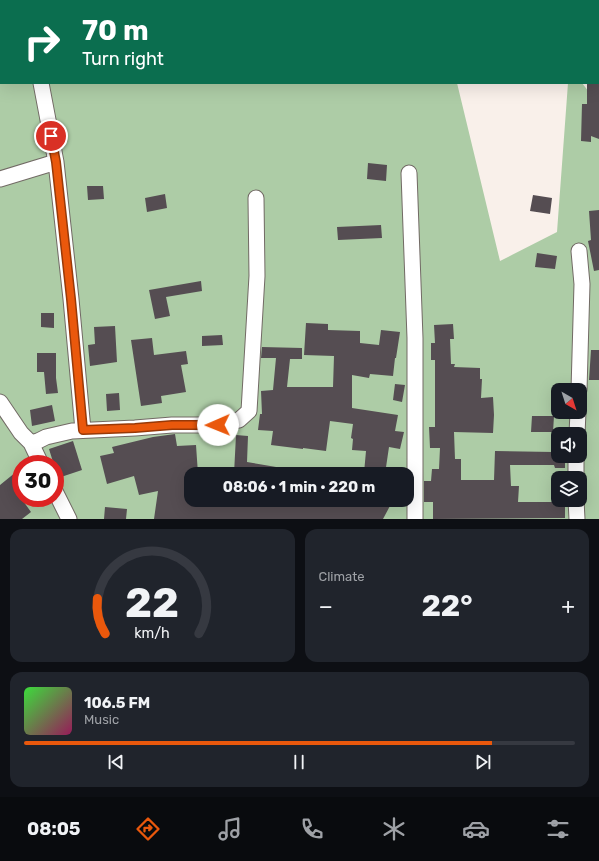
<!DOCTYPE html>
<html lang="en">
<head>
<meta charset="utf-8">
<style>
	body { margin:0; font-family:Rubik,sans-serif; background:#20242c; color:#f1f3f6; height:100vh; display:flex; flex-direction:column; font-size:15px; white-space:nowrap }
	* { box-sizing:border-box; margin:0 }
	p { font-size:13px; color:#9ea1a6 }
	.icon { flex:none; width:22px; height:22px; fill:none; stroke:currentColor; stroke-width:2; stroke-linecap:round; stroke-linejoin:round }
	.map { position:relative; height:519px; overflow:hidden }
	.sheet { display:flex; flex-direction:column; gap:10px; padding:10px; background:#0d0f14; flex:1 }
	.sheet>* { flex:none }
	.hud { position:absolute; left:0px; top:0px; width:599px; height:84px; box-shadow:0 4px 16px #0002; background:#0b6e4f; color:#fff; overflow:hidden }
	.needle { width:26px; rotate:141deg }
	.buttons { position:absolute; left:551px; top:383px; display:grid; gap:8px }
	.buttons a { display:grid; place-items:center; width:36px; height:36px; border-radius:8px; background:#171b24; box-shadow:0 4px 16px #0002; font-size:20px }
	.speed { position:absolute; left:12px; top:455px; display:flex; gap:8px; font-size:20px; font-weight:700; text-align:center }
	.speed>* { display:grid; place-content:center; width:52px; height:52px; border-radius:50%; background:#171b24; box-shadow:0 4px 16px #0002; line-height:1 }
	.speed .limit { border:6px solid #d22; background:#fff; color:#111 }
	.pin { position:absolute; display:grid; place-items:center; width:34px; height:34px; color:#fff; margin:-17px; border:2px solid #fff; border-radius:50%; box-shadow:0 1px 4px #0007 }
	.me { position:absolute; width:44px; margin:-22px; rotate:269deg; stroke-linejoin:round; filter:drop-shadow(0 0 3px #0008) }
	.turn { display:flex; align-items:center; gap:14px; height:84px; padding:0 16px; font-size:18px }
	.turn .icon { width:52px; height:52px; stroke-width:2.5 }
	.turn b { display:block; font-size:28px; line-height:34px }
	.big { font-size:30px; font-weight:700; line-height:1.1 }
	.sheet .tile { flex:1; display:flex; flex-direction:column; justify-content:center; gap:6px; min-width:0; padding:0 14px; border-radius:12px; background:#20242c }
	.sheet .dial { align-items:center; gap:0 }
	.dial svg { height:104px; overflow:visible; fill:none; stroke:#363941; stroke-width:7; stroke-linecap:round; text-anchor:middle }
	.dial text { fill:#f1f3f6; stroke:none }
	.song { display:flex; align-items:center; gap:12px }
	.cover { width:48px; height:48px; border-radius:6px; background:linear-gradient(135deg,hsl(120 70% 55%),hsl(330 70% 35%)) }
	.played { height:4px; border-radius:2px; background:linear-gradient(90deg,#ea580c 85%,#363941 85%) }
	.keys { display:flex; justify-content:space-around; direction:ltr }
	.heat { display:flex; justify-content:space-between; align-items:center; font-size:22px; direction:ltr }
	.sheet .tiles { flex:1; display:grid; gap:10px; grid-template-columns:1fr 1fr }
	.tile:last-child { grid-column:span 2 }
	.trip { position:absolute; left:184px; top:467px; width:230px; height:40px; border-radius:12px; background:#171b24; box-shadow:0 4px 16px #0002; font-weight:700; line-height:40px; text-align:center }
	.menu { display:flex; height:64px; justify-content:space-around; align-items:center; background:#090b0e; color:#9ea1a6 }
	.menu .icon { width:28px; height:28px }
	.menu .on { color:#ea580c }
	.menu b { font-size:18px; color:#f1f3f6 }
	.map>svg:first-child { display:block }
	.green { fill:#adcca6; fill-rule:evenodd }
	.building { fill:#554d52 }
	.lines { fill:none; stroke-linecap:round; stroke-linejoin:round }
	.minor-casing { stroke:#726a65; stroke-width:17 }
	.minor { stroke:#fff; stroke-width:15 }
	.route-casing { stroke:#983908; stroke-width:10 }
	.route { stroke:#ea580c; stroke-width:7 }
</style>
</head>
<body>
<div class="map">
<svg width="599" height="519" viewBox="0 0 599 519">
	<rect width="100%" height="100%" fill="#f9f0ea"/>
	<path class="green" d="M99,0H420V1H98Z
		M0,49H1V83H457L500,261L557,232L568,83H582L599,105V519H0ZM558,390H580V412H558ZM558,434H580V456H558ZM21,464H55V498H21ZM191,474H407V500H191ZM558,478H580V500H558Z"/>
	<path class="building" d="M587,83H599V139L591,136V142L581,141L582,104H587Z
		M368,163L387,165L386,181L367,179Z
		M87,186H103L104,199L88,200Z
		M165,194L167,208L147,212L145,198Z
		M533,195L552,198L550,214L530,211Z
		M599,210V270L594,271L588,241L591,240L589,211Z
		M381,225L382,238L338,240L337,227Z
		M537,253L557,256L555,269L535,267Z
		M201,281L202,291L166,297L170,316L155,319L149,290Z
		M41,313H54V328L41,327Z
		M306,323L328,324V330L360,331V343L379,345L381,330L400,332L396,358H395L393,376L370,374L369,378L352,375V408L398,415L395,431L404,432L400,449L389,447L385,474L364,473L366,451L352,450L353,439L351,438L353,424L330,421L326,451L303,448V449L271,445L273,431L258,430L260,414H262L261,391L273,390L276,358H261L262,347L302,348V359H290L287,387H333L334,356L304,355Z
		M453,324L454,339H450L451,364H455L454,367L480,368V379H482L481,398L493,397L494,415L493,433L454,432L455,459H461V480H494L495,451L553,452V455L565,456V468H555L554,465H510L511,486H519L518,502H556V505H565V518L433,519V502H424V481H431L432,469H439L440,448H430L429,427H435V360H431V343H435L434,325Z
		M115,326L117,362L90,366L88,345L95,344L94,327Z
		M222,335L223,345L202,346V336Z
		M152,338L154,355L186,351L188,364L181,365L186,392L161,396L162,403L141,406L131,340Z
		M591,350H599V380H589Z
		M37,353H56V378L58,393L46,394L44,372H37Z
		M395,384L405,385L402,402L393,400Z
		M119,393L120,410L107,411L106,394Z
		M52,405L55,421L32,426L30,410Z
		M532,416H554L553,432H531Z
		M175,434L177,446L196,445L198,474H191V500H383L391,504L383,519H154L158,491L139,495L134,476L107,484L100,456L114,453L112,447L153,437Z
		M236,435L248,436L247,462L282,468L281,474H234Z
		M73,441L82,470L58,478L49,449Z
		M21,468V498L31,512L22,519H0V485Z
		M105,507L127,509L126,519H104Z"/>
	<g class="lines">
		<defs>
			<path id="minor" d="M25,0V1
				M41,83L56,162L71,299L83,430
				M409,173L415,338V519
				M0,179L56,162
				M579,251L582,284L579,390
				M0,402L21,433L31,443L41,464
				M577,434L578,412
				M31,443L38,441L46,437L72,431L135,428L172,425H218L239,420L249,411L257,276L256,198
				M576,456V478
				M55,491L69,519
				M576,500L577,519"/>
		</defs>
		<use href="#minor" class="minor-casing"/>
		<use href="#minor" class="minor"/>
	</g>
	<g class="lines">
		<defs>
			<path id="route" d="M51,136L56,162L71,299L83,430L135,428L172,425H218"/>
		</defs>
		<use href="#route" class="route-casing"/>
		<use href="#route" class="route"/>
	</g>
</svg>
<div class="buttons">
<a><svg class="needle" viewBox="-14 -14 28 28"><path d="M0-13l5 13h-10z" fill="#e53935"/><path d="M0 13l5-13h-10z" fill="#9ea1a6"/></svg></a>
<a><svg class="icon" aria-label="sound" viewBox="0 0 24 24"><path d="M4 9h4l5-4v14l-5-4H4zM17 9q2 3 0 6"/></svg></a>
<a><svg class="icon" aria-label="layers" viewBox="0 0 24 24"><path d="M12 4l9 5-9 5-9-5zM3 14l9 5 9-5"/></svg></a>
</div>
<div class="speed"><div class="limit">30</div></div>
<div class="pin" style="left:51px;top:136px;background:#d93025"><svg class="icon" aria-label="arrive" viewBox="0 0 24 24"><path d="M6 21V4h12l-3 4 3 4H6"/></svg></div>
<svg class="me" style="left:218px;top:425px" viewBox="-20 -20 40 40"><circle r="19" fill="#fff"/><path d="M0-13L10 11 0 6-10 11z" fill="#ea580c"/></svg>
<div class="trip">08:06 · 1 min · 220 m</div>
<div class="hud">
<div class="turn"><svg class="icon" aria-label="right" viewBox="0 0 24 24"><path d="M7 20v-9h11M14 6l5 5-5 5"/></svg><div><b>70 m</b>Turn right</div></div>
</div>
</div>
<section class="sheet">
<div class="tiles">
<div class="tile dial"><svg viewBox="0 0 100 80">
<path d="M14 69A42 42 0 1 1 86 69"/>
<path d="M14 69A42 42 0 0 1 8 42" stroke="#ea580c"/>
<text x="50" y="56" font-size="32" font-weight="700">22</text>
<text x="50" y="72" font-size="11">km/h</text>
</svg></div>
<div class="tile"><p>Climate</p>
<div class="heat"><a>−</a><b class="big">22°</b><a>+</a></div>
</div>
<div class="tile">
<div class="song"><i class="cover"></i><div><b>106.5 FM</b><p>Music</p></div></div>
<div class="played"></div>
<div class="keys"><svg class="icon" aria-label="previous" viewBox="0 0 24 24"><path d="M18 5L8 12l10 7zM5 5v14"/></svg><svg class="icon" aria-label="pause" viewBox="0 0 24 24"><path d="M8 5v14M16 5v14"/></svg><svg class="icon" aria-label="next" viewBox="0 0 24 24"><path d="M6 5l10 7-10 7zM19 5v14"/></svg></div>
</div>
</div>
</section>
<nav class="menu">
<b>08:05</b>
<svg class="icon on" aria-label="directions" viewBox="0 0 24 24"><path d="M12 3l9 9-9 9-9-9zM9 14v-3h6M13 9l2 2-2 2"/></svg>
<svg class="icon" aria-label="music" viewBox="0 0 24 24"><path d="M9 18V5l10-2v13"/><circle cx="6" cy="18" r="3"/><circle cx="16" cy="16" r="3"/></svg>
<svg class="icon" aria-label="phone" viewBox="0 0 24 24"><path d="M5 4h4l2 5-3 2q2 4 5 5l2-3 5 2v4C11 20 4 13 5 4z"/></svg>
<svg class="icon" aria-label="climate" viewBox="0 0 24 24"><path d="M12 3v18M4 7l16 10M4 17L20 7"/></svg>
<svg class="icon" aria-label="car" viewBox="0 0 24 24"><path d="M5 17H2v-5l4-1 3-4h7l3 4 3 1v5h-3M9 17h6M6 11h13"/><circle cx="7" cy="17" r="2"/><circle cx="17" cy="17" r="2"/></svg>
<svg class="icon" aria-label="filters" viewBox="0 0 24 24"><path d="M4 7h16M4 17h16"/><circle cx="9" cy="7" r="2"/><circle cx="15" cy="17" r="2"/></svg>
</nav>
</body>
</html>
